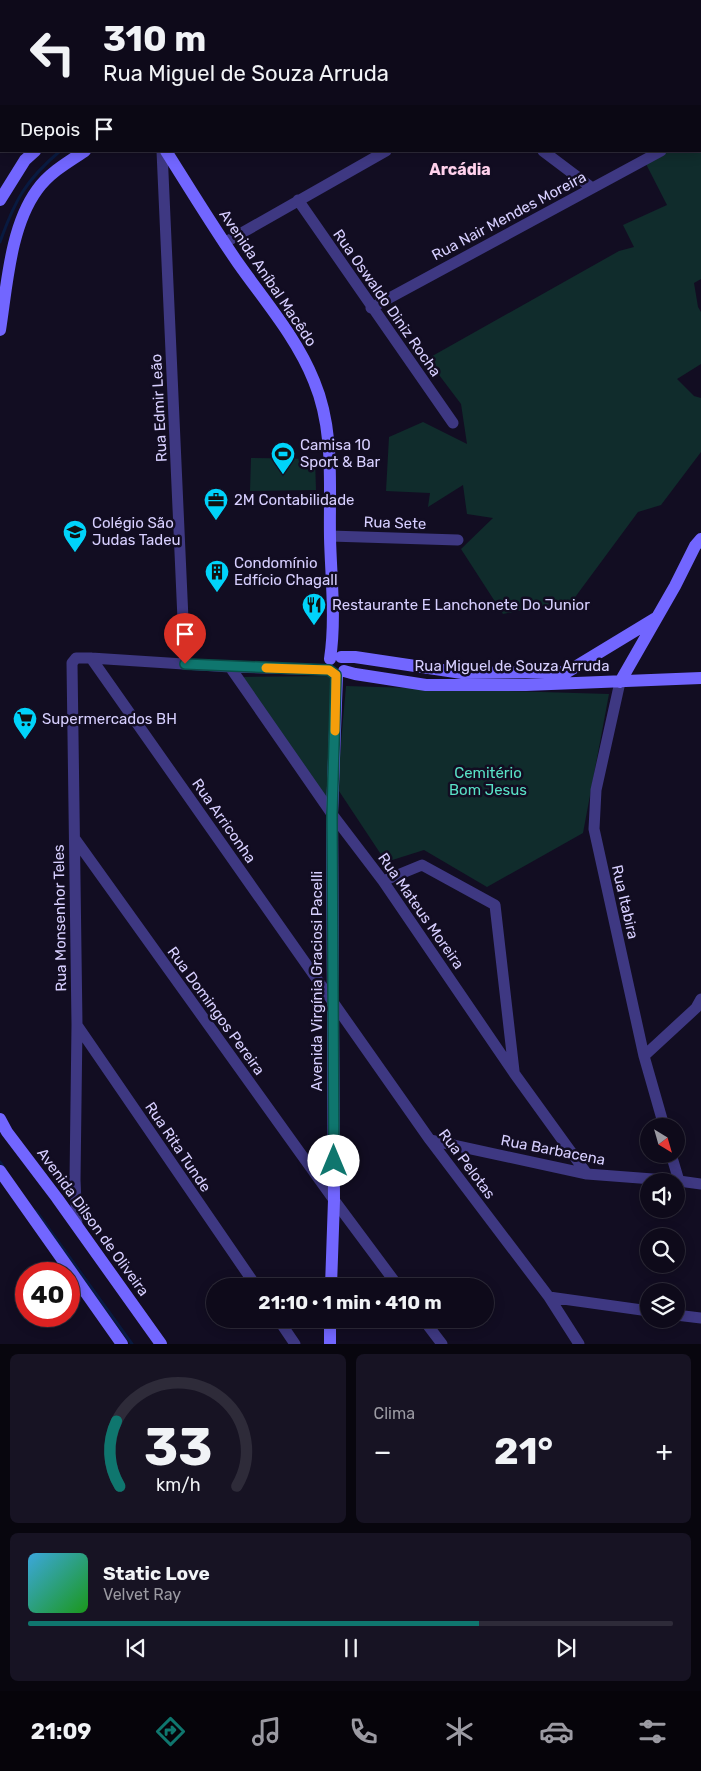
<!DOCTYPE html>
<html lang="pt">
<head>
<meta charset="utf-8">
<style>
	body { margin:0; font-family:Rubik,sans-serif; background:#171323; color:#f1f3f6; height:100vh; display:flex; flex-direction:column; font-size:19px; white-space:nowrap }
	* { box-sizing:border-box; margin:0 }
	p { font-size:16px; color:#9b9aa2 }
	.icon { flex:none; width:28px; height:28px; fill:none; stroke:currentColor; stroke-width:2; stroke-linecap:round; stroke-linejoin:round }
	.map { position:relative; height:1344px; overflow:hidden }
	.panel { display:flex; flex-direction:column; gap:10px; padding:10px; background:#08060e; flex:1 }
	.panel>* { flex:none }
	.banner { position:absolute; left:0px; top:0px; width:701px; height:152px; box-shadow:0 2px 12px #0003,0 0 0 1px #2e2b39; background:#0e0a1a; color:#f1f3f6; overflow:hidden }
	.needle { width:32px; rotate:143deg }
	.tools { position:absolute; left:640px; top:1118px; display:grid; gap:10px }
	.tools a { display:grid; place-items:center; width:45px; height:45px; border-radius:50%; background:#0e0a1a; box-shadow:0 2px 12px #0003,0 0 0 1px #2e2b39; font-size:25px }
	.speed { position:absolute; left:15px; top:1262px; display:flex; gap:10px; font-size:25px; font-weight:700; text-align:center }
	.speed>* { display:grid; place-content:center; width:65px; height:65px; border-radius:50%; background:#0e0a1a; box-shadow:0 2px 12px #0003,0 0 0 1px #2e2b39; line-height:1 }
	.speed .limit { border:8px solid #d22; background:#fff; color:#111 }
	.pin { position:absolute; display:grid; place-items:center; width:42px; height:42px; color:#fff; margin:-51px -21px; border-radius:50% 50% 50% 0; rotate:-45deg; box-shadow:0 0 5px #0007 }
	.pin .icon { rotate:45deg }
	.me { position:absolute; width:55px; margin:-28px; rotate:0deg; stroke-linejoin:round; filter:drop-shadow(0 0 4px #0008) }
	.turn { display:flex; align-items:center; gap:18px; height:105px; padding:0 20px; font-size:22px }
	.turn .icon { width:65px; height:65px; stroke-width:2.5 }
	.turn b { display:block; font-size:35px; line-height:42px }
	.then { display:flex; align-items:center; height:48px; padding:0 20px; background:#0003; gap:10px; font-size:19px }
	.big { font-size:38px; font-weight:700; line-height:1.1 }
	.panel .tile { flex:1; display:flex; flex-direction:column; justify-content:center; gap:8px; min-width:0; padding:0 18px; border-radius:8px; background:#171323 }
	.panel .dial { align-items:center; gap:0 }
	.dial svg { height:130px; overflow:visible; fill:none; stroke:#2e2b39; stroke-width:7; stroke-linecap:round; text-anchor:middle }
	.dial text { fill:#f1f3f6; stroke:none }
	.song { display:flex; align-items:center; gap:15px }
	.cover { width:60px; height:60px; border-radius:8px; background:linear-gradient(135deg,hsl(200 70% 55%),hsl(120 70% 35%)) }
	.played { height:5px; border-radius:2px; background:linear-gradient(90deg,#0f766e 70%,#2e2b39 70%) }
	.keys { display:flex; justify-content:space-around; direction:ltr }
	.heat { display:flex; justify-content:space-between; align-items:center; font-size:28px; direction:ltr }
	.panel .tiles { flex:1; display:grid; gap:10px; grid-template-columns:1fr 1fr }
	.tile:last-child { grid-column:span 2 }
	.trip { position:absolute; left:206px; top:1278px; width:288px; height:50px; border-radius:25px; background:#0e0a1a; box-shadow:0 2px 12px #0003,0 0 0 1px #2e2b39; font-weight:700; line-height:50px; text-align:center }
	.dock { display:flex; height:80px; justify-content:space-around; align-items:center; background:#06040a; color:#9b9aa2 }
	.dock .icon { width:35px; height:35px }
	.dock .active { color:#0f766e }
	.dock b { font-size:22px; color:#f1f3f6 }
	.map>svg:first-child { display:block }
	.green { fill:#102c2c }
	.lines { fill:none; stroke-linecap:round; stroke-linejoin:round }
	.stream { stroke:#091a40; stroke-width:3 }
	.street { stroke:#3e3882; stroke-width:11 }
	.secondary { stroke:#7266ff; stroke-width:12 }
	.route-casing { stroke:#0a4d48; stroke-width:12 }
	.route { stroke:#0f766e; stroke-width:9 }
	.slow { stroke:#f59e0b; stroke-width:9 }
	.labels { text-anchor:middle; stroke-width:5; stroke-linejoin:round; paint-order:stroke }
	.street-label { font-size:15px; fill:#d7cfff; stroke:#120d22 }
	.poi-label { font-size:15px; fill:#d7cfff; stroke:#120d22; text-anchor:start }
	.park-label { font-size:15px; fill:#59e1c6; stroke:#120d22 }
	.neighbourhood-label { font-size:16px; font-weight:bold; fill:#ffd1ec; stroke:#120d22 }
</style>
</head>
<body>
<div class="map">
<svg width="701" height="1344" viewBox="0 0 701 1344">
	<rect width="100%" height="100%" fill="#120d22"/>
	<path class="green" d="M701,134V279L694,283L698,307L701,312V364L677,379L694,396L701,398V452L661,505L638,512L573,600L503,614L461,549L493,518L467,514L463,485L428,507L430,493L386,491L389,437L423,422L467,444L461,404L427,359L619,251L634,247L623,225L667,205L646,164L669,151H700Z
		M251,458L315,459L316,490L250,491Z
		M331,676L329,803L241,677Z
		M346,686L609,694L583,833L487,887L424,850L386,862L337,788Z"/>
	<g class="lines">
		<path class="stream" d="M364,1L365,0
			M0,242C15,200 25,181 60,151
			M0,1162L5,1169
			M36,1211L132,1344"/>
		<path class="street" d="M72,0L73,1
			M308,0L309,1
			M582,0L584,1
			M0,75L1,74
			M700,101L701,103
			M700,131L701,130
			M162,151L185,664
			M543,151L592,188
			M298,200L453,423
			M224,243L386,151
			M371,308L661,151
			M330,536L458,540
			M91,658L430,1140L549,1297L579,1344
			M230,667L332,814L383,881L514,1073L587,1174
			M620,682L596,790L594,829L644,1056L664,1126
			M75,839L334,1200L398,1286
			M383,881L422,865L495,905L514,1071
			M77,1025L256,1286
			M644,1056L696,1008L701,999
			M430,1140L587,1174L679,1181L701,1184
			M671,1154L679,1181
			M77,1226L75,1180L77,1025L72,663L76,658H91L230,667L329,670
			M549,1297L649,1311
			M676,1315L701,1318
			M278,1319L295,1344
			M423,1319L442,1344"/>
		<path class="secondary" d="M350,1L351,0
			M383,1V0
			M166,151C190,189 213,227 238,263C264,300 297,338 314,381C335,431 329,485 330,538C331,578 336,619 330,659
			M0,200L25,160L35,151
			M0,330C7,286 10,227 37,190C49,173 68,162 85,151
			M341,657H355L462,673L567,672L656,618
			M344,671L355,674L426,685H526L701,678
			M620,682L675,586L695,546L701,539
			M0,1119L7,1132L57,1198L161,1344
			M0,1171L122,1344
			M331,1286L334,1200L332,814L337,675
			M330,1344V1319"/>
	</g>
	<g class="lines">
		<defs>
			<path id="route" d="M185,664L329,670L336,675L332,814L334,1161"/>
		</defs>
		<use href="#route" class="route-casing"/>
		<use href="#route" class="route"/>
		<path class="slow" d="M266,668L329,670L336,675L335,731"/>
	</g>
	<defs>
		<symbol id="stadium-pin" viewBox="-11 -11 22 30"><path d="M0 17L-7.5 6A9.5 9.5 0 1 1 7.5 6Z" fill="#00d3fa" stroke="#120d22"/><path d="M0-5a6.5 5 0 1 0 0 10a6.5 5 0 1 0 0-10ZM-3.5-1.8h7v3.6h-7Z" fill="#111"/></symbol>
		<symbol id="office-pin" viewBox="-11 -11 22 30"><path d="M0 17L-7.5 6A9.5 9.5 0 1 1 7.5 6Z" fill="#00d3fa" stroke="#120d22"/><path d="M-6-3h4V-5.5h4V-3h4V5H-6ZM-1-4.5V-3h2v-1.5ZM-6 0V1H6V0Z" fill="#111"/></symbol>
		<symbol id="school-pin" viewBox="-11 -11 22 30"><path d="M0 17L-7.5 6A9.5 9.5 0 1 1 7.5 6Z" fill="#00d3fa" stroke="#120d22"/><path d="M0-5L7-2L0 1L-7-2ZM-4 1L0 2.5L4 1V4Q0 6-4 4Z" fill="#111"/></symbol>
		<symbol id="building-pin" viewBox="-11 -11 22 30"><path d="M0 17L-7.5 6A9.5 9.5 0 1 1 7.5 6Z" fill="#00d3fa" stroke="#120d22"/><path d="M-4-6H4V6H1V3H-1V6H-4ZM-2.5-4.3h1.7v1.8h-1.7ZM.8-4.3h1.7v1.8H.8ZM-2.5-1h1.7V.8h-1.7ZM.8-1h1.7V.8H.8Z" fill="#111"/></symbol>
		<symbol id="restaurant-pin" viewBox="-11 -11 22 30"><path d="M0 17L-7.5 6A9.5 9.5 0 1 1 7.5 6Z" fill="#00d3fa" stroke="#120d22"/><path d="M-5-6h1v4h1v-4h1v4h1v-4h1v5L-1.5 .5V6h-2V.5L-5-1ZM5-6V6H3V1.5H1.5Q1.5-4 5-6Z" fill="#111"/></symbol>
		<symbol id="supermarket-pin" viewBox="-11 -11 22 30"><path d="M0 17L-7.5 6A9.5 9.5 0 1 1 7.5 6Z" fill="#00d3fa" stroke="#120d22"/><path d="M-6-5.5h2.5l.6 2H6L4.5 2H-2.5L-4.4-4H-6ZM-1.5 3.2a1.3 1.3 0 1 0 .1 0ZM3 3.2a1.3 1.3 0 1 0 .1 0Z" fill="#111"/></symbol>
	</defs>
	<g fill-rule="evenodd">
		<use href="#stadium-pin" x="269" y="440" width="28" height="38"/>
		<use href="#office-pin" x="202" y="486" width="28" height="38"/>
		<use href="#school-pin" x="61" y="518" width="28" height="38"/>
		<use href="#building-pin" x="203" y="558" width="28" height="38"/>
		<use href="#restaurant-pin" x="300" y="591" width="28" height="38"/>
		<use href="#supermarket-pin" x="11" y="705" width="28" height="38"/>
	</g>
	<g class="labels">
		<g class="street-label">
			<text transform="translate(509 216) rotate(-28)" y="5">Rua Nair Mendes Moreira</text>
			<text transform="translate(268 278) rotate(56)" y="5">Avenida Aníbal Macêdo</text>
			<text transform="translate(387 303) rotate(55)" y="5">Rua Oswaldo Diniz Rocha</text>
			<text transform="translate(159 408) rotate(-93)" y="5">Rua Edmir Leão</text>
			<text transform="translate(395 523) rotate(2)" y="5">Rua Sete</text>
			<text x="512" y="671">Rua Miguel de Souza Arruda</text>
			<text transform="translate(224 821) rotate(55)" y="5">Rua Arriconha</text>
			<text transform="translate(625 902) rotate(77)" y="5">Rua Itabira</text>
			<text transform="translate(421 911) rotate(55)" y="5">Rua Mateus Moreira</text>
			<text transform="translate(60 918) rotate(-91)" y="5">Rua Monsenhor Teles</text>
			<text transform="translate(317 981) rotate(-90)" y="5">Avenida Virgínia Graciosi Pacelli</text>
			<text transform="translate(216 1011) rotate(54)" y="5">Rua Domingos Pereira</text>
			<text transform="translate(178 1147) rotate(56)" y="5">Rua Rita Tunde</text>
			<text transform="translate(553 1150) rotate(11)" y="5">Rua Barbacena</text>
			<text transform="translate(467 1164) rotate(53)" y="5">Rua Pelotas</text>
			<text transform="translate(93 1222) rotate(54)" y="5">Avenida Dilson de Oliveira</text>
		</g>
		<g class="poi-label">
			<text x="300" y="450">Camisa 10<tspan x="300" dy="17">Sport &amp; Bar</tspan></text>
			<text x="234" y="505">2M Contabilidade</text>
			<text x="92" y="528">Colégio São<tspan x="92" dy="17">Judas Tadeu</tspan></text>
			<text x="234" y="568">Condomínio<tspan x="234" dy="17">Edfício Chagall</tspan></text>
			<text x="332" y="610">Restaurante E Lanchonete Do Junior</text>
			<text x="42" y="724">Supermercados BH</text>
		</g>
		<g class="park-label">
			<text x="488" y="778">Cemitério<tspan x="488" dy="17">Bom Jesus</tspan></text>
		</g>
		<g class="neighbourhood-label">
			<text x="460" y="175">Arcádia</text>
		</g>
	</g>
</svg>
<div class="tools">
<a><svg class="needle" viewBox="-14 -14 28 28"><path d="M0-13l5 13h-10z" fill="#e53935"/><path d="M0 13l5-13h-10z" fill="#9b9aa2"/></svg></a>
<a><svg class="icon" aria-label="sound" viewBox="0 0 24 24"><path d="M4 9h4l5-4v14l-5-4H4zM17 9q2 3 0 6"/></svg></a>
<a><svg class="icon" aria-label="search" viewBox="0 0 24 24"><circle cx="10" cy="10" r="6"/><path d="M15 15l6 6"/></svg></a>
<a><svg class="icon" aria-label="layers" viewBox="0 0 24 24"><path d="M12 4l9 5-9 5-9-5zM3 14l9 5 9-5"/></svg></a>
</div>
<div class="speed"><div class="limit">40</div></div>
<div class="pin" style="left:185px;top:664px;background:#d93025"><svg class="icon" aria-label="arrive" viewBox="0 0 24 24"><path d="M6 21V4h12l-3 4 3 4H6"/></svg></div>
<svg class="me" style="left:334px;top:1161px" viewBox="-20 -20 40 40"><circle r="19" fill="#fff"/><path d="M0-13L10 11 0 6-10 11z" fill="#0f766e"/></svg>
<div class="trip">21:10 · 1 min · 410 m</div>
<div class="banner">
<div class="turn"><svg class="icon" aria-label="left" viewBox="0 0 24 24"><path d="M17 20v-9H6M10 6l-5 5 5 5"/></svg><div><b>310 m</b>Rua Miguel de Souza Arruda</div></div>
<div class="then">Depois<svg class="icon" aria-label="arrive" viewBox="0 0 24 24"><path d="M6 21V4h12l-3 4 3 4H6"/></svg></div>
</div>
</div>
<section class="panel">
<div class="tiles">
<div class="tile dial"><svg viewBox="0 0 100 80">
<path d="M14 69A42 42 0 1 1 86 69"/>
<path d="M14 69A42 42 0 0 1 12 29" stroke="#0f766e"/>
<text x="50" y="56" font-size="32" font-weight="700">33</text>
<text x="50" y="72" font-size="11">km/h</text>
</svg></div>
<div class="tile"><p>Clima</p>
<div class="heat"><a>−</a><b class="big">21°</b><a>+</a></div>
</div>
<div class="tile">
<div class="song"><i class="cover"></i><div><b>Static Love</b><p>Velvet Ray</p></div></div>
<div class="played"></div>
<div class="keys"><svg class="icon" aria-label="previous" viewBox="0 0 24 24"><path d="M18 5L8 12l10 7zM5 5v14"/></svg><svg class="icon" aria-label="pause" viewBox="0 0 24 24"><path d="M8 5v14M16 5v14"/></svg><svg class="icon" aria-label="next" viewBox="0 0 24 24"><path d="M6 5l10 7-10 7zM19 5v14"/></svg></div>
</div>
</div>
</section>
<nav class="dock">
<b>21:09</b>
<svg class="icon active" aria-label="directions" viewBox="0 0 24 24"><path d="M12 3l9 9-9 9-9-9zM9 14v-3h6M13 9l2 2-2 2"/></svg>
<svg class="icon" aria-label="music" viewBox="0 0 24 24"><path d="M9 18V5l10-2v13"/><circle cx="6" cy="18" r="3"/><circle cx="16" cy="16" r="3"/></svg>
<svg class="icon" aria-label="phone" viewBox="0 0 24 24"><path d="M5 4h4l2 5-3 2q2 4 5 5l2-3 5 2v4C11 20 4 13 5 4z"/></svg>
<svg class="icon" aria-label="climate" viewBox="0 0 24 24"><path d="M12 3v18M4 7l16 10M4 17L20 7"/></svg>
<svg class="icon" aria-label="car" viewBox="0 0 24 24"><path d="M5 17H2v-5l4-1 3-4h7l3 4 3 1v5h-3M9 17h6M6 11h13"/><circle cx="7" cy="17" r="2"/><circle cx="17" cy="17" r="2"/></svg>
<svg class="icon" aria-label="filters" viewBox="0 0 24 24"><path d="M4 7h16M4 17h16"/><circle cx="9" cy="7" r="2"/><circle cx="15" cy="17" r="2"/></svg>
</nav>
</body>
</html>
